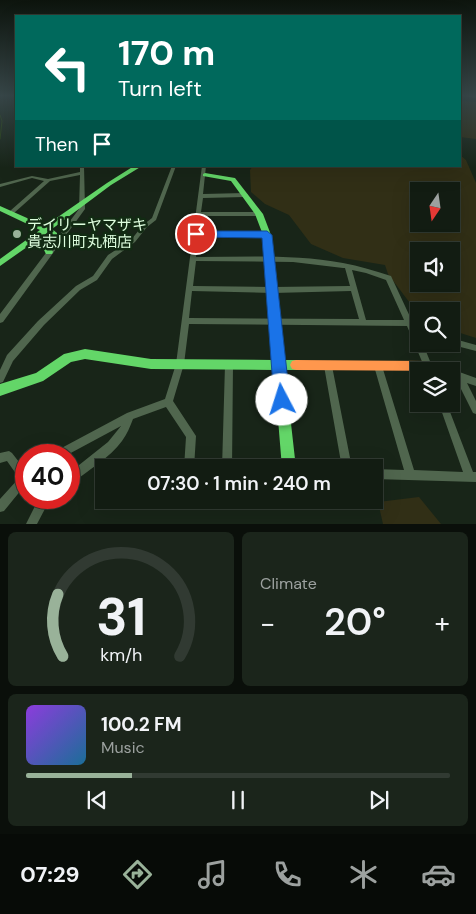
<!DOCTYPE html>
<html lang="en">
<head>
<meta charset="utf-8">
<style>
	body { margin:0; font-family:"DM Sans","Noto Sans JP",sans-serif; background:#1b251b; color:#f1f3f6; height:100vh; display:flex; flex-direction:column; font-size:19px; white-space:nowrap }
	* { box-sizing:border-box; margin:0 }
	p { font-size:16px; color:#9ca19f }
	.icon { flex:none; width:28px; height:28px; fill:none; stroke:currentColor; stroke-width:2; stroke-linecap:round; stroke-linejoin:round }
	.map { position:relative; height:524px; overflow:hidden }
	.panel { display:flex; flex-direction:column; gap:8px; padding:8px; background:#0a0f0a; flex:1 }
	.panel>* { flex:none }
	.top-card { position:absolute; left:15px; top:15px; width:446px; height:152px; border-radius:0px; box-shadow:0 5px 20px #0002,0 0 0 1px #313a32; background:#00695c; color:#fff; overflow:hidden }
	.needle { width:32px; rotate:193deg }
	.buttons { position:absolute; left:410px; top:182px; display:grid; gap:10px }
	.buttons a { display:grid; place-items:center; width:50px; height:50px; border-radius:0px; background:#121c12; box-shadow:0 5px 20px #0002,0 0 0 1px #313a32; font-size:25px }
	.speed { position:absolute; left:15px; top:444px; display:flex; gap:10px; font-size:25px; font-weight:700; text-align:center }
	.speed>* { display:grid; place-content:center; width:65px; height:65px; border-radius:50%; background:#121c12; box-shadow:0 5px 20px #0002,0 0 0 1px #313a32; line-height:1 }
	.speed .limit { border:8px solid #d22; background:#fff; color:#111 }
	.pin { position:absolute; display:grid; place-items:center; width:42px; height:42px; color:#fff; margin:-21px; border:2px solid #fff; border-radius:50%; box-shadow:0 1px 5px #0007 }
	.me { position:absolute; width:55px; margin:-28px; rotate:355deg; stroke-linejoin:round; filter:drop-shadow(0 0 4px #0008) }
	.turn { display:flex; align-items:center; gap:18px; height:105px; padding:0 20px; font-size:22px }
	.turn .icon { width:65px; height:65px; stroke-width:2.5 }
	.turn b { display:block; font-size:35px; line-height:42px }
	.then { display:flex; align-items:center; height:48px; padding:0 20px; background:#0003; gap:10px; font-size:19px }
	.big { font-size:38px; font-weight:600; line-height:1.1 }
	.panel .widget { flex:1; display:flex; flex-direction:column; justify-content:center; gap:8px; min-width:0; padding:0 18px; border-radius:8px; background:#1b251b }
	.panel .dial { align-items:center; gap:0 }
	.dial svg { height:130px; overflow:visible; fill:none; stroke:#313a32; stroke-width:7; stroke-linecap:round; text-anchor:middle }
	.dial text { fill:#f1f3f6; stroke:none }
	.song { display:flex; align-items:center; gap:15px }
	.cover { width:60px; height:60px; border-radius:8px; background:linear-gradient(135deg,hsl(270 70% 55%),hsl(200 70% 35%)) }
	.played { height:5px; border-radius:2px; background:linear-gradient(90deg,#99b299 25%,#313a32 25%) }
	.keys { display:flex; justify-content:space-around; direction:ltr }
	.heat { display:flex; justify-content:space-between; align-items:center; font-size:28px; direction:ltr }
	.panel .tiles { flex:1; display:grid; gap:8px; grid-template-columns:1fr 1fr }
	.widget:last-child { grid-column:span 2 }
	.trip { position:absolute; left:95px; top:459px; width:288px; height:50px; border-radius:0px; background:#121c12; box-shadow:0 5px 20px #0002,0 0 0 1px #313a32; font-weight:600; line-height:50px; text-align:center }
	.tab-bar { display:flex; height:80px; justify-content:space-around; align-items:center; background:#070b07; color:#9ca19f }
	.tab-bar .icon { width:35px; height:35px }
	.tab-bar .active { color:#99b299 }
	.tab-bar b { font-size:22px; color:#f1f3f6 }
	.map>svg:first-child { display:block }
	.green { fill:#312f16; fill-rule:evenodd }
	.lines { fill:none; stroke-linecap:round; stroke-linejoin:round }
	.stream { stroke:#29460f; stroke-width:1 }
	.street { fill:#50664e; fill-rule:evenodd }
	.fast { fill:#63d668; fill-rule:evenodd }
	.slow { fill:#ff974d; fill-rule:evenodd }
	.route { fill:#1a73e8; stroke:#114b97 }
	.poi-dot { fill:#99b299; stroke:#122b13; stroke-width:2 }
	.labels { text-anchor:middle; stroke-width:5; stroke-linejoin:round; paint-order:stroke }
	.poi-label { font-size:15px; fill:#defede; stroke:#122b13; text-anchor:start }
</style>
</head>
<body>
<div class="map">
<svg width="476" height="524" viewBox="0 0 476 524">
	<rect width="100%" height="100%" fill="#182518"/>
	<path class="green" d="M460,101L476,102V139L460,137Z
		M460,155L466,160L476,183V338L451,330V311H419V315L388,274L385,265L343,258L311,244L289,215L265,204L251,192L250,170L253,166H460ZM419,191H451V224H419ZM419,251H451V284H419Z
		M419,497L441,524H383L378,502Z"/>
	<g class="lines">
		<path class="stream" d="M0,115L2,121L0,139"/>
		<path class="street" d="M461,95L476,96V98L463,96Z
			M80,166H84L85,209L3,322L0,323V314L79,209L80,175L50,181L14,213H10L9,212L10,211L44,181L32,178L0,187V184L32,176L48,179L80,172Z
			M172,166H176L156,220L147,227L135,242L112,259L97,280L80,290L44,325L13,361L3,382L0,383V370L7,355L38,321L76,286L93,276L108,255L131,240L143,225L152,218Z
			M202,166H206L203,194L245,193L248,195L245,197L203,198L201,212H259L262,214L259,216H201L199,232L267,233L270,235L267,237L198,236L196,257C245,257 295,254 343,263C359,266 375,271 391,276L412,321L419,324V331L416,330L419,335V344H423L434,371H426L407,326L189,324L184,364L173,401L196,436L194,468H184L186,437L166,407L133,419C130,427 127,434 122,441C110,458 89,469 73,483L69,484V473L108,442L121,426L67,455H52L54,452L127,413L165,399L176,364ZM196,261L293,262L343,268H345L350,286L273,287L193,286ZM352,270L366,273L386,280L404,320H366ZM192,291L273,293L351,291L359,319L189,318Z
			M451,338L476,345V351L449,344H451Z
			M229,361L232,362L233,365L232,468H222L225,365L226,362Z
			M328,362L331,363L332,366L352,468H342L324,366L325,363Z
			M378,362L381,363L382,366L414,470L463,472L439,404H447L473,472H476V482L374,479V469L404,470L374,366L375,363Z
			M451,369L476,378V386L467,383L476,401V414L473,413L456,379L451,377V371H448Z
			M9,451L12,453L26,471V484L4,511L0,512V499L19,478L7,461L0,463V453Z
			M39,498H52L51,502L47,505L37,524H26Z"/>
		<path class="fast" d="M134,166H142L111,185L52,229L57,233V239L51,248L53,252L52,254H46L43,248L49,239V234L47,233L0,266V259L40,230L0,211V206L45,226L107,183Z
			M205,173L235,178L263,214L271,235L284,360H296L300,361L302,365L300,369L296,370H285L296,468H282L274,370L151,369L85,359L71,362L43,381L0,396V384L36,373L64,354L85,349L151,359L273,360L263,235L255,214L231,181L203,176V174Z"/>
		<path class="slow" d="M296,360L428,361L449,367L451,371L296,370L292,369L290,365L292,361Z"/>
	</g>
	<linearGradient id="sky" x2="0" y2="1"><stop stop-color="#0d140d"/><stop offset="0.57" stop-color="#374648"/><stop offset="1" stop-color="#374648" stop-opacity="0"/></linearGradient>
	<rect width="476" height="168" fill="url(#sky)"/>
	<path class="route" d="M196,231H267L272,235L290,400L288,405L282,408L277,405L274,400L262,238L193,237L191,234L193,232Z"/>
	<circle class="poi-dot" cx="17" cy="234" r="5"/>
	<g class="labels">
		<g class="poi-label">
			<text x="27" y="230">デイリーヤマザキ<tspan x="27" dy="17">貴志川町丸栖店</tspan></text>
		</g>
	</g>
</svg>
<div class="buttons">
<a><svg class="needle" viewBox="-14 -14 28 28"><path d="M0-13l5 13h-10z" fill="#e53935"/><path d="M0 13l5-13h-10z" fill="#9ca19f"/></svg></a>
<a><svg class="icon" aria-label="sound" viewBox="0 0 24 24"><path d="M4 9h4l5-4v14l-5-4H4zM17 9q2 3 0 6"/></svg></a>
<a><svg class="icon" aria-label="search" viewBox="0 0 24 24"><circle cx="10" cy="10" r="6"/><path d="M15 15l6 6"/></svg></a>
<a><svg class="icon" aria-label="layers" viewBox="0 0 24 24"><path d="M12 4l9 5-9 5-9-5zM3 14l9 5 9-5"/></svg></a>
</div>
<div class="speed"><div class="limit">40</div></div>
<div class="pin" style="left:196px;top:234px;background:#d93025"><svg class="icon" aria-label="arrive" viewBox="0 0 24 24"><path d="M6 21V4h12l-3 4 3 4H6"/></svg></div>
<svg class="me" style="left:282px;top:400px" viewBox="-20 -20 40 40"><circle r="19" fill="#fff"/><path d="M0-13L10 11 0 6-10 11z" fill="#1a73e8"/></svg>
<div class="trip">07:30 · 1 min · 240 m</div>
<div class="top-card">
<div class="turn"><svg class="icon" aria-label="left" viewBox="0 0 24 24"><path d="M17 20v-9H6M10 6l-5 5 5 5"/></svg><div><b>170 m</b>Turn left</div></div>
<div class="then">Then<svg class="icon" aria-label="arrive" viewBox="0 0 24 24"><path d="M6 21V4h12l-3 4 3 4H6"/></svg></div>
</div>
</div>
<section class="panel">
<div class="tiles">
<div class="widget dial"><svg viewBox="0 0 100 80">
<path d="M14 69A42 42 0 1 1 86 69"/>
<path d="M14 69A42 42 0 0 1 11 31" stroke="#99b299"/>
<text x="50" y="56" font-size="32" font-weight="700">31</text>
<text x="50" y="72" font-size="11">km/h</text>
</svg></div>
<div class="widget"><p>Climate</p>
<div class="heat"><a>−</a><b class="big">20°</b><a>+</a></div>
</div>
<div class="widget">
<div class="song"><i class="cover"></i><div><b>100.2 FM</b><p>Music</p></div></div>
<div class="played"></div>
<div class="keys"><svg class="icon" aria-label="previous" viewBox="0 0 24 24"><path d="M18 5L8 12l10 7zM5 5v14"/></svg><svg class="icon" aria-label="pause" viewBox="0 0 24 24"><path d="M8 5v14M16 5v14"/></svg><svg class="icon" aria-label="next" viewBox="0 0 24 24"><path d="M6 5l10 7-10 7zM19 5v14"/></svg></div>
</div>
</div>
</section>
<nav class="tab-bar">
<b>07:29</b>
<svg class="icon active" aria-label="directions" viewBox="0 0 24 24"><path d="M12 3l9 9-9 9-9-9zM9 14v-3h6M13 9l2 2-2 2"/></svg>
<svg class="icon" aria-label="music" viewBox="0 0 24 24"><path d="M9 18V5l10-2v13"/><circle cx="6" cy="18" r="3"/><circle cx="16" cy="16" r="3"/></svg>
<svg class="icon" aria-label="phone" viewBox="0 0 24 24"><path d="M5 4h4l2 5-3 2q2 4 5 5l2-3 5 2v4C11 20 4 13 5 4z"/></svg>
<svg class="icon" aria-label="climate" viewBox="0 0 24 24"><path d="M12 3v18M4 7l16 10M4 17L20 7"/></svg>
<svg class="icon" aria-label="car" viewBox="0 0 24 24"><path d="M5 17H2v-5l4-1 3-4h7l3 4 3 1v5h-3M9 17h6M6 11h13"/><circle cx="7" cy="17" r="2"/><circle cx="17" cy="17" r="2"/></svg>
</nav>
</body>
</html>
